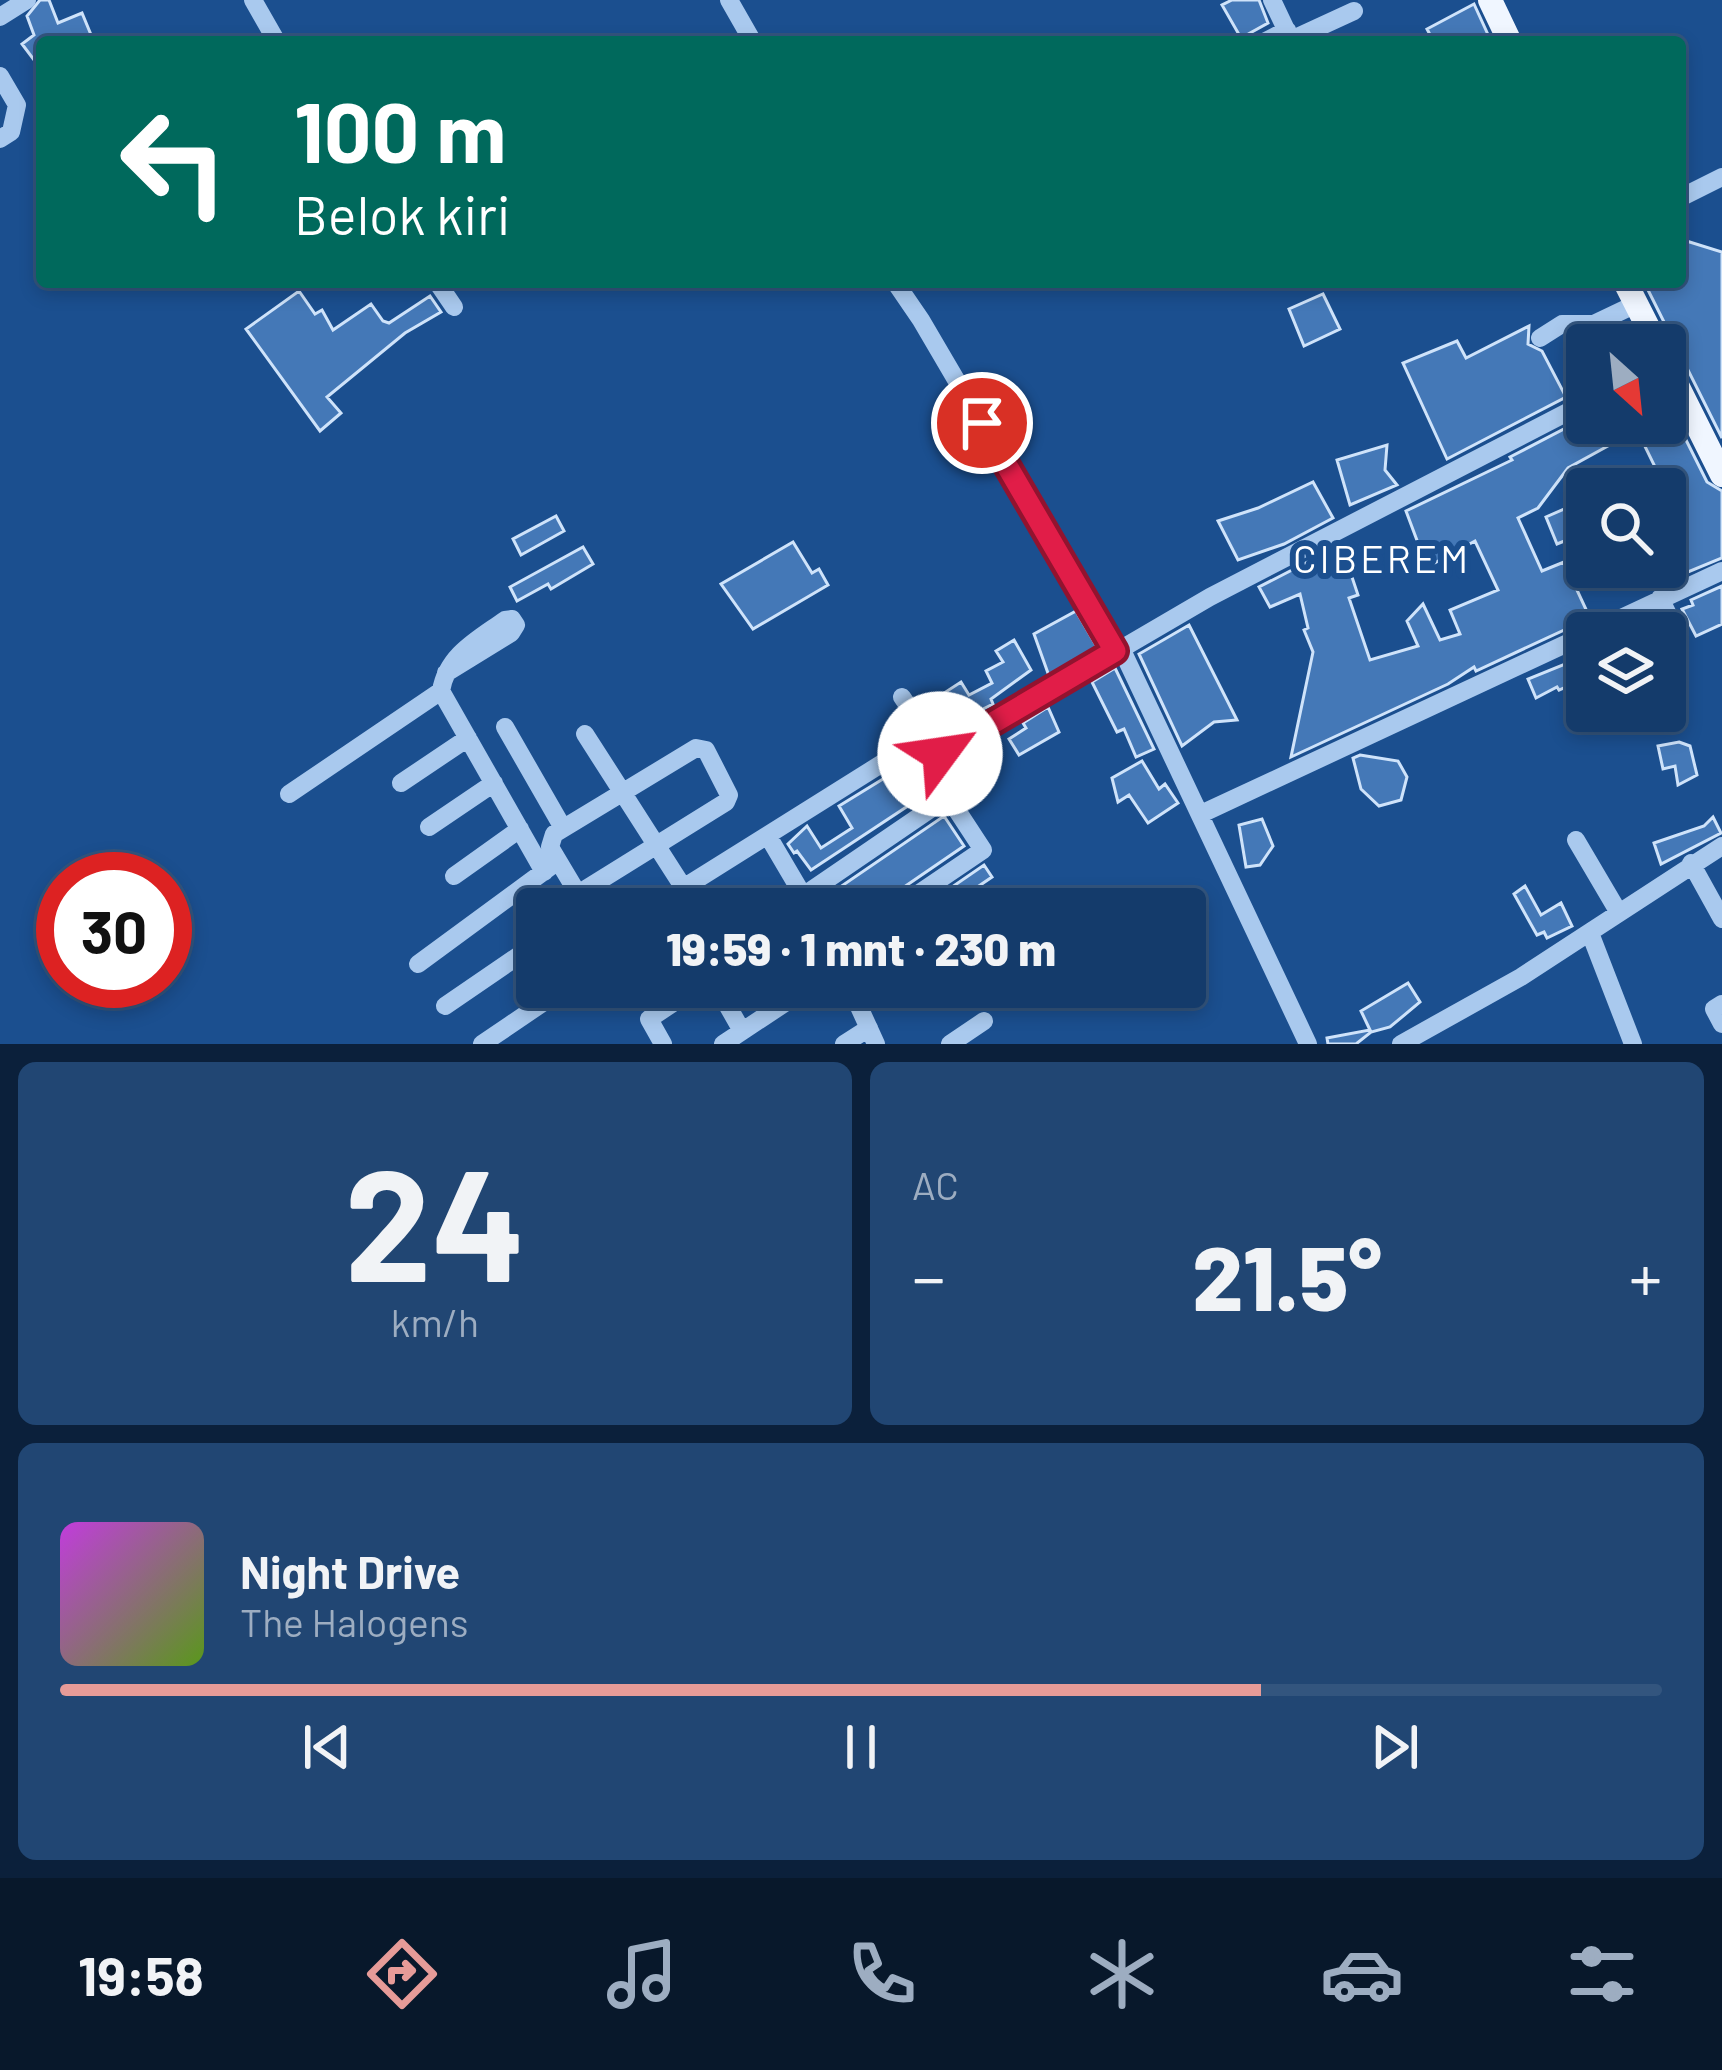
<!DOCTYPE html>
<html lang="id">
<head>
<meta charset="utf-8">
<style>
	body { margin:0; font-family:Barlow,sans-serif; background:#214673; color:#f1f3f6; height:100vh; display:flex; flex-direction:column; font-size:45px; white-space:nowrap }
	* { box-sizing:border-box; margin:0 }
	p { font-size:39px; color:#9dadc1 }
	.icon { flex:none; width:66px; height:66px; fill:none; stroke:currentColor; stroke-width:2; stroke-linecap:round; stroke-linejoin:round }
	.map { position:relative; height:1044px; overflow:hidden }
	.drawer { display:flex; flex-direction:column; gap:18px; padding:18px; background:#0b203b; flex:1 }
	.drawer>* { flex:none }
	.top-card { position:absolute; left:36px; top:36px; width:1650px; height:252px; border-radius:12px; box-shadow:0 6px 18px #0003,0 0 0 3px #33557e; background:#00695c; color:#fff; overflow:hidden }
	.needle { width:78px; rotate:153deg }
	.fabs { position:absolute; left:1566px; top:324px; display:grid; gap:24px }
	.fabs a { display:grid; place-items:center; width:120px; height:120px; border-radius:12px; background:#143b6b; box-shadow:0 6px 18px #0003,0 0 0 3px #33557e; font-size:60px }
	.speed { position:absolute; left:36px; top:852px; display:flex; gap:24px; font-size:60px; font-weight:700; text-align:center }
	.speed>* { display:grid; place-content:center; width:156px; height:156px; border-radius:50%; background:#143b6b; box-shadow:0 6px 18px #0003,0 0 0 3px #33557e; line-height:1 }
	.speed .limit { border:18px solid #d22; background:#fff; color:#111 }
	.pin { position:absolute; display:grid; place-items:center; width:102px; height:102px; color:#fff; margin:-51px; border:6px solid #fff; border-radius:50%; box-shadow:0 3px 12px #0007 }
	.me { position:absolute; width:132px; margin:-66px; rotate:59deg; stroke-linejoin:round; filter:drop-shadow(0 0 9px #0008) }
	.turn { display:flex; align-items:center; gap:42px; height:252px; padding:0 60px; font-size:54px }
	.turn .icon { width:156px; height:156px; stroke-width:2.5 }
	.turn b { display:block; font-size:84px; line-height:102px }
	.big { font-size:90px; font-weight:800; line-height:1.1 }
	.drawer .tile { flex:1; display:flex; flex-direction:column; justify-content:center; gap:18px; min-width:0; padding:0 42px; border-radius:18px; background:#214673 }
	.drawer .dial { align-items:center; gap:0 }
	.dial b { font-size:156px; line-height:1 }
	.song { display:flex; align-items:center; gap:36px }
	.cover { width:144px; height:144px; border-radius:18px; background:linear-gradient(135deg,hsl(290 70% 55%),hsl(90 70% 35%)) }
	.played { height:12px; border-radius:6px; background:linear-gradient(90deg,#e69b98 75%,#33557e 75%) }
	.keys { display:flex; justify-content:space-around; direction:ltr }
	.heat { display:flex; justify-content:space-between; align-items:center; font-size:66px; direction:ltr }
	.drawer .tiles { flex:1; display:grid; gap:18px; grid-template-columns:1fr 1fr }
	.tile:last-child { grid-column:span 2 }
	.trip { position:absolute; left:516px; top:888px; width:690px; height:120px; border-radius:12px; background:#143b6b; box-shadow:0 6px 18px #0003,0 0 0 3px #33557e; font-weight:800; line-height:120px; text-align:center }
	.dock { display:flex; height:192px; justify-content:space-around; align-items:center; background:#08182b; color:#9dadc1 }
	.dock .icon { width:84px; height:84px }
	.dock .current { color:#e69b98 }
	.dock b { font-size:54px; color:#f1f3f6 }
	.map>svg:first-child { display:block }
	.building { fill:#4478b7; stroke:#cfe3fa; stroke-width:3 }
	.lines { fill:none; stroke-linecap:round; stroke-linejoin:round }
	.minor { stroke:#a9c9ee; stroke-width:18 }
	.major { stroke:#f0f6ff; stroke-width:24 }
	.route-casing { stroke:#92132f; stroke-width:30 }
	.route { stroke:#e11d48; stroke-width:21 }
	.labels { text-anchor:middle; stroke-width:12; stroke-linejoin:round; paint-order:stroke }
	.quarter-label { font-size:39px; letter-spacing:3px; fill:#fff; stroke:#1b4f8f }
</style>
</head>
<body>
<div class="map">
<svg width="1722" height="1044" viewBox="0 0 1722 1044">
	<rect width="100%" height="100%" fill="#1b4f8f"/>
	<path class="building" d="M40,0H49L58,23L82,13L94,42H42V54L34,60L22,44L34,35L27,16Z
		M1232,0H1259L1268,23L1241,38L1222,5Z
		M1474,4L1490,39L1483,42H1434L1427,29Z
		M1680,239L1722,252V438L1644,282H1680Z
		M299,291L315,314L322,310L333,330L371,304L383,321L389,323L430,296L441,312L405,333L327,397L341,413L320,431L246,329Z
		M1323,294L1340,329L1304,346L1289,309Z
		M1529,326L1528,344L1542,351L1566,397L1447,459L1403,363L1457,341L1466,358Z
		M1665,398L1707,482L1722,491V558L1654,586L1648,574L1665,567V542L1684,533L1665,489H1660L1656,479L1660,477L1637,430L1568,468L1538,508L1518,518L1542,571L1564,562L1590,618L1476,671L1474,667L1448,684L1291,757L1313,652L1304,630L1308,628L1300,594L1270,607L1259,587L1327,552L1345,556L1358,595L1349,598L1370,660L1418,646L1407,621L1423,604L1440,640L1460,634L1450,610L1498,590L1475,541L1427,567L1406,511L1512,460L1510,457L1587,417V423H1665Z
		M1387,445L1385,470L1397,485L1350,505L1337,460Z
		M1313,482L1333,518L1284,544L1238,560L1218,521L1258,508Z
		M1587,499V532L1557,544L1546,517Z
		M556,516L564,531L521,555L513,539Z
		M793,542L812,573L819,569L828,585L753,629L721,584Z
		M583,547L593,564L551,589L548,584L517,601L510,587Z
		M1722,586V624L1696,636L1682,609L1693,605L1691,600Z
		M1076,611L1097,647L1049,676L1034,634Z
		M1189,625L1237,720L1214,722L1182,746L1139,654Z
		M1014,640L1031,670L991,699L993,704L975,713L978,717L947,735L924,706L961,682L969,695L992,683L986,671L1003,662L996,651Z
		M1565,664L1577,682L1559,690L1557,687L1536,698L1528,679Z
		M1115,668L1154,749L1136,757L1124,729L1117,732L1092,682Z
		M1048,707L1059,732L1019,755L1009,739L1026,728L1023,723Z
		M1679,742L1690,746L1697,775L1678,785L1675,766L1663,769L1658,746Z
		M1360,755L1398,761L1407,777L1401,800L1379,806L1361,789L1353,758Z
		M1142,761L1159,789L1165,784L1178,803L1148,823L1129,795L1118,802L1112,778Z
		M909,763L929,792L811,870L797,851L794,853L788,844L807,826L821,848L852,828L839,806Z
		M944,816L964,846L888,898L883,909H832L824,898Z
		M1713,817L1721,833L1661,864L1654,843L1704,826Z
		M1262,819L1273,846L1260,865L1246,867L1239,825Z
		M984,865L992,877L945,909H920Z
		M1525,886L1541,915L1561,903L1572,926L1547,938L1544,932L1537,935L1514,894Z
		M1408,983L1420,1002L1390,1027L1371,1032L1356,1044H1328L1327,1038L1370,1030L1361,1011Z"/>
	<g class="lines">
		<path class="minor" d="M253,0L277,42
			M729,0L753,42
			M1272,0L1291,40L1354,11
			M0,17L27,0
			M1264,42L1287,30
			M0,76L17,105L11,132L0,139
			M1680,198L1722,177
			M437,282L454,307
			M895,282L921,320L1115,651
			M1540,338L1562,324H1594L1636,304
			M1660,598L1675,629
			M1121,648L1308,1044
			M446,673L511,633L516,625L512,619L505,620C477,640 447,655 441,691L544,872
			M902,697L941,754
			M505,727L563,828
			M585,734L685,890
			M401,783L468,738
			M289,794L441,691
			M1201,814L1722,571
			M429,827L494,783
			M768,836L811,909
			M1576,840L1619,913
			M1691,863L1722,919
			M454,876L520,829
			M578,894L726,802L729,795L706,750L696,748L554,834L550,847L587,909
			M803,896L948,797
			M670,909L683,897L688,885L905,749L914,747L926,763
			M896,909L983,850L926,763L1210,597L1587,402
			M1590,933L1633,1044
			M418,964L554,864
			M717,987L742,1031
			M850,987L876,1044
			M1722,1004L1714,1009L1722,1024
			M445,1006L537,943
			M482,1044L566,987
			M663,1044L649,1019L697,987
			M723,1044L809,987
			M844,1044L869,1028
			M950,1044L984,1021
			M1401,1044L1521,977L1722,846"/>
		<path class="major" d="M1490,0L1510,42
			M1625,282L1657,345
			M1665,361L1722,475"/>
	</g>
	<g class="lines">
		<defs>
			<path id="route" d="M940,754L1115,651L982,423"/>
		</defs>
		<use href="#route" class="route-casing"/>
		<use href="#route" class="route"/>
	</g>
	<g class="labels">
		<g class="quarter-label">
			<text x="1382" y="573">CIBEREM</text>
		</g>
	</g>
</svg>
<div class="fabs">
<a><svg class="needle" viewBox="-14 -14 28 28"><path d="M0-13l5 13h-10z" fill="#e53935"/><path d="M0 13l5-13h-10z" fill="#9dadc1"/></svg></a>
<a><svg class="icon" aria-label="search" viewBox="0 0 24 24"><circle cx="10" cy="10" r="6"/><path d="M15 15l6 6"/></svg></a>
<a><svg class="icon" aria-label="layers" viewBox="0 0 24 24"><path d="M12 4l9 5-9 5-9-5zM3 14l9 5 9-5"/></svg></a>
</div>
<div class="speed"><div class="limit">30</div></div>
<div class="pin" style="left:982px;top:423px;background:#d93025"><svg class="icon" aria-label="arrive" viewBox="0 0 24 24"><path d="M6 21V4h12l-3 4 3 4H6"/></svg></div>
<svg class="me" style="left:940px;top:754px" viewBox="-20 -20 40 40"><circle r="19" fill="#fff"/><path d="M0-13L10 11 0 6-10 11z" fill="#e11d48"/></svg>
<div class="trip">19:59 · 1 mnt · 230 m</div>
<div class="top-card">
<div class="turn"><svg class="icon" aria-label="left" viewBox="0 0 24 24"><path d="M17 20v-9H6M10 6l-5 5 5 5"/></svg><div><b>100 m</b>Belok kiri</div></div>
</div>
</div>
<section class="drawer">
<div class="tiles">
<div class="tile dial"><b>24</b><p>km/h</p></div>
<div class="tile"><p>AC</p>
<div class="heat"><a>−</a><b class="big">21.5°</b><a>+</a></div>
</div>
<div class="tile">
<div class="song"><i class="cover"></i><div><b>Night Drive</b><p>The Halogens</p></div></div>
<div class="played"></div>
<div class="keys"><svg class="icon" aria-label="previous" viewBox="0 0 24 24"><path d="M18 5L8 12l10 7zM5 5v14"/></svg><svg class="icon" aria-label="pause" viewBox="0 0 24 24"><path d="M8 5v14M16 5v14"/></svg><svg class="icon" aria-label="next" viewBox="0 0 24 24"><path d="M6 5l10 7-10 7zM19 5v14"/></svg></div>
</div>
</div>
</section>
<nav class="dock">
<b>19:58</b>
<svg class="icon current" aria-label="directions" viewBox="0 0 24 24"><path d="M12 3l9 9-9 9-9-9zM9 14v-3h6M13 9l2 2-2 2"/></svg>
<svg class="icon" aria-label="music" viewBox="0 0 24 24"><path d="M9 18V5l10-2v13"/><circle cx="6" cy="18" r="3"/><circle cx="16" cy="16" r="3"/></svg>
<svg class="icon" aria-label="phone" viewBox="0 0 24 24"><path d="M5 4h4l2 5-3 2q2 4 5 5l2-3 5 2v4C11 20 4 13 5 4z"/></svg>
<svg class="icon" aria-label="climate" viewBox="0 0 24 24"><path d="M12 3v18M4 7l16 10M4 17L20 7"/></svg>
<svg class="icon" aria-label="car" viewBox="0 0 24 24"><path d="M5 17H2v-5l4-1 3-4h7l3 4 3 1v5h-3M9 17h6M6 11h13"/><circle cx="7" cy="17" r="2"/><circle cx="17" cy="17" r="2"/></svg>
<svg class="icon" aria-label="filters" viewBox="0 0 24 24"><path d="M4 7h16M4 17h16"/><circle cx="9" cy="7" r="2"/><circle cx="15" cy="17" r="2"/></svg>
</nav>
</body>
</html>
